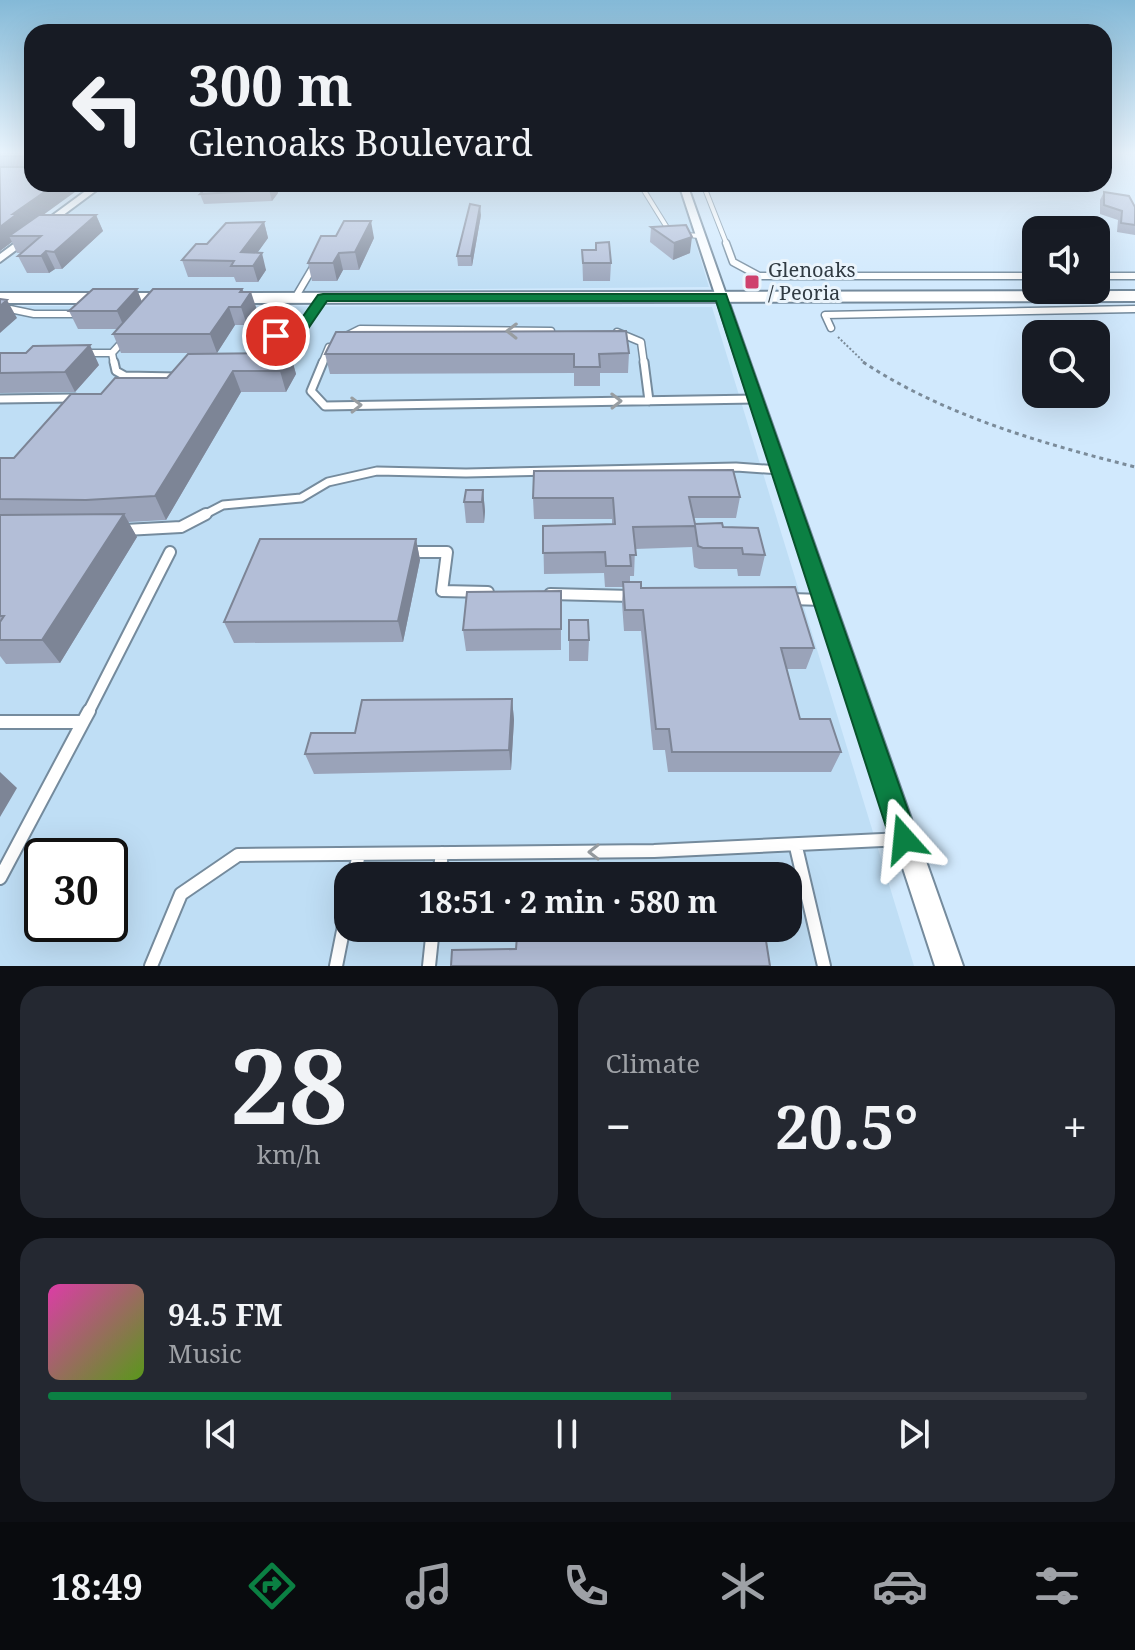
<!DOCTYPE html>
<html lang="en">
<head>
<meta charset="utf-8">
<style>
	body { margin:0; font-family:"Noto Serif",serif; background:#242831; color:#f1f3f6; height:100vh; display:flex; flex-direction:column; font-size:30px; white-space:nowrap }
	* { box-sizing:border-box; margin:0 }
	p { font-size:26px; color:#9ea1a6 }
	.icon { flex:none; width:44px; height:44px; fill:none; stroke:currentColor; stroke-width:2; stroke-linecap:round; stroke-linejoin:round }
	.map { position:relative; height:966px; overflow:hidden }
	.sheet { display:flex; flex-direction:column; gap:20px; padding:20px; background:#0d0f14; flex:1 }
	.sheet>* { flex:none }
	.banner { position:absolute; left:24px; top:24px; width:1088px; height:168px; border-radius:24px; box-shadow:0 8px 32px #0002; background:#171b24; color:#f1f3f6; overflow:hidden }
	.fabs { position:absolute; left:1022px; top:216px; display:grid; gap:16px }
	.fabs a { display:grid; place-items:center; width:88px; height:88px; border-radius:16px; background:#171b24; box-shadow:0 8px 32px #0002; font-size:40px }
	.speed { position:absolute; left:24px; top:838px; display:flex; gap:16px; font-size:40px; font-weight:700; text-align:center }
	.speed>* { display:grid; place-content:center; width:104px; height:104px; border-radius:50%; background:#171b24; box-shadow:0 8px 32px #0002; line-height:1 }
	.speed .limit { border:4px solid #111; border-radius:12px; background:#fff; color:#111 }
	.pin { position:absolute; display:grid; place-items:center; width:68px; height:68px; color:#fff; margin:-34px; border:4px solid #fff; border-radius:50%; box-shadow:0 2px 8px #0007 }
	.me { position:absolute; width:88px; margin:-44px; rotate:342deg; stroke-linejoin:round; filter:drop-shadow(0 0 6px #0008) }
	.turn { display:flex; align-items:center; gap:28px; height:168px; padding:0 32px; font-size:36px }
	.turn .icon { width:104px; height:104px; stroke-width:2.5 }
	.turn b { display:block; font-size:56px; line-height:68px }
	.big { font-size:60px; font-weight:700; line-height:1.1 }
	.sheet .widget { flex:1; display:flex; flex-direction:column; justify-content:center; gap:12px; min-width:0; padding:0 28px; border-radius:24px; background:#242831 }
	.sheet .dial { align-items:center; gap:0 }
	.dial b { font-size:104px; line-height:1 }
	.song { display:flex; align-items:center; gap:24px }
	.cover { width:96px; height:96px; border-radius:12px; background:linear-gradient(135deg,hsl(320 70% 55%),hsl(90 70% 35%)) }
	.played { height:8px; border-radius:4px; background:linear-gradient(90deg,#0b8043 60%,#363941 60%) }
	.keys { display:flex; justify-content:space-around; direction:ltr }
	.heat { display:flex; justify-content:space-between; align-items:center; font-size:44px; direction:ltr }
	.sheet .tiles { flex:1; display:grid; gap:20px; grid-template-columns:1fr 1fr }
	.widget:last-child { grid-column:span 2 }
	.trip { position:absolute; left:334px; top:862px; width:468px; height:80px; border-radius:24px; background:#171b24; box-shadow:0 8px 32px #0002; font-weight:700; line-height:80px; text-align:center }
	.menu { display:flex; height:128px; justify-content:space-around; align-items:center; background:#090b0e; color:#9ea1a6 }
	.menu .icon { width:56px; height:56px }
	.menu .selected { color:#0b8043 }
	.menu b { font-size:36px; color:#f1f3f6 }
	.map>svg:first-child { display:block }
	.built { fill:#bfdef5; fill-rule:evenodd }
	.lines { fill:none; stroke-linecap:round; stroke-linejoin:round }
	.lane-far4-casing { stroke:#758b9d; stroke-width:6 }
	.lane-far3-casing { stroke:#758b9d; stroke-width:9 }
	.lane-far2-casing { stroke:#758b9d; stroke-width:11 }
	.lane-far1-casing { stroke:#758b9d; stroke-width:14 }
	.lane-casing { stroke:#758b9d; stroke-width:16 }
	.street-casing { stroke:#758b9d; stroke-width:4 }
	.secondary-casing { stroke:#758b9d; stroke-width:4 }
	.path-far1 { stroke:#7b8b99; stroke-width:2; stroke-dasharray:2 2; stroke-linecap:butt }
	.path { stroke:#7b8b99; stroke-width:3; stroke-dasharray:4 4; stroke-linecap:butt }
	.lane-far4 { stroke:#fff; stroke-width:4 }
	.lane-far3 { stroke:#fff; stroke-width:6 }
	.lane-far2 { stroke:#fff; stroke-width:7 }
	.lane-far1 { stroke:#fff; stroke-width:10 }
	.lane { stroke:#fff; stroke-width:12 }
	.street { fill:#fff; fill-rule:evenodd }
	.secondary { fill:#fff; fill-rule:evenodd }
	.wall { fill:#9aa3b9 }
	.shaded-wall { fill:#7d8596 }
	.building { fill:#b3bed7; stroke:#7d8596; stroke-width:2 }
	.oneway { stroke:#989da1 }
	.route { fill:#0b8043; stroke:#07532c; stroke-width:2 }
	.poi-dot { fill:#cf416d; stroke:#eaf4fc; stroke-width:3 }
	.labels { text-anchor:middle; stroke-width:6; stroke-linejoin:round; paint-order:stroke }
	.far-poi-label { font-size:20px; fill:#313b43; stroke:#eaf4fc; text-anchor:start }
</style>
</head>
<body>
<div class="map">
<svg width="1135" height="966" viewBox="0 0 1135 966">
	<rect width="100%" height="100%" fill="#d1e9fd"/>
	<path class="built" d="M104,184H678L709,287L0,293V261Z
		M0,306L712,307L914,966H0ZM42,856H110V924H42ZM348,876H788V928H348Z"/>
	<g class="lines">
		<defs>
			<path id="lane-far4" d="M640,184L671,234L701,236
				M703,184L727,245
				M267,188H300L304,184"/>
			<path id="lane-far3" d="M726,243L733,262L759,276H1036
				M1096,276H1135
				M295,298L315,264
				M10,309L34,314H81
				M831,328L825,315L1135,309
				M617,332L641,342L644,364
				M346,336L360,329L551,331
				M256,337L296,336L323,297
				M85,353H112
				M114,364L112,353L123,341
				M322,364L329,347"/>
			<path id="lane-far2" d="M114,362L116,371L125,376L178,377
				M323,362L311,391L325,406L756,399
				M644,362L649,401
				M0,399L75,398
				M202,516L223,505L301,498L328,482L377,471L466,473L736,467L780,470"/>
			<path id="lane-far1" d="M125,530L181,527L206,514
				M411,552H447L442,591L488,592
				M550,594L632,596
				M790,599L824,600
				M88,713L170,552"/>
			<path id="lane" d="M0,722H83L0,878
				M83,722L89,711
				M796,847L824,966
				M354,876L359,854
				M439,876L442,853
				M151,966L181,894L238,855L654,851L903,839
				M336,966L348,906
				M429,966L433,928"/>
			<path id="street" d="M95,184H105L0,262V254Z
				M679,184H687L963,966H935Z"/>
			<path id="secondary" d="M1135,291V301L222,303L213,298L222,293Z
				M0,293H178L187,298L178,303H0Z"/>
		</defs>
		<use href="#lane-far4" class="lane-far4-casing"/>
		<use href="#lane-far3" class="lane-far3-casing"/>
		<use href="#lane-far2" class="lane-far2-casing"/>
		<use href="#lane-far1" class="lane-far1-casing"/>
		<use href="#lane" class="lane-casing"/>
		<use href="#street" class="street-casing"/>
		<use href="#secondary" class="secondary-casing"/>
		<path class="path-far1" d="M838,337L866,364"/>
		<path class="path" d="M863,362C945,416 1041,443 1135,467"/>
		<use href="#lane-far4" class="lane-far4"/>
		<use href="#lane-far3" class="lane-far3"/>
		<use href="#lane-far2" class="lane-far2"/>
		<use href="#lane-far1" class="lane-far1"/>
		<use href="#lane" class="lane"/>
		<use href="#street" class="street"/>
		<use href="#secondary" class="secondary"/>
	</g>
	<path class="wall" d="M0,153H32L42,215H96L103,231L62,269H55L49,273H27L18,256L22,253H17L12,242L0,251Z
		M210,184H276L278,193L272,201L204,204L200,194Z
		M1104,192L1135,207V235L1117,232L1118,220L1100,214V200Z
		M481,215L472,266H458L457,256Z
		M264,222L268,238L257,253L266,270L258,282H236L234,277H188L182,260L207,244Z
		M651,227L690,253L673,260L650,242Z
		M374,238L359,270H343L337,281H312L308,263Z
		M596,243L611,263L610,281H583L582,250H596Z
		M242,289L257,310L247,325H235L217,353H121L113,334L117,329H78L69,311Z
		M0,353L99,365L75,392L0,393Z
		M290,353L296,374L286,392H241L166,520L128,522L137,537L60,663L6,664L0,656V458H14L101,394L167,378Z
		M629,353L628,373H600V386H574V373L330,374L325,354Z
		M483,490L485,511L484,523H466L464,502Z
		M740,497L736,518H694L695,524L723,527L765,555L760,576H738L737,569H699L694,567L692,547L635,549L634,576H630V582L641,588L814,648L806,669H786L800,719L841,752L831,772H668L665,750H653L641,631H624L622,603L623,587H605L604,573L544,574L543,526L612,525V519H534L533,498Z
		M416,539L420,560L403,642L234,643L224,622Z
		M561,591V650L466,651L463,630Z
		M569,620L589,640L588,661H569Z
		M512,699L514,720L511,770L314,774L305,754L355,733Z"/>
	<path class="shaded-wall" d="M56,184H86L28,226L9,236L12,242L0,251V227L20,209Z
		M274,184H276L278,193L272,201L269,190Z
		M480,206L481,215L472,266L471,256Z
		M96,215L103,231L62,269L54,252Z
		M371,221L374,238L359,270L355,252Z
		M264,222L268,238L248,266L241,252Z
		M692,237L690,253L673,260L674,243Z
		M46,251L55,269L49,273L41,256Z
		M262,253L266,270L258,282L253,266Z
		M339,253L343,270L337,281L333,263Z
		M137,289L144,307L125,329L117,311Z
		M242,289L246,300L251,292L257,310L247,325L241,307L240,292Z
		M7,300L17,318L0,333V306Z
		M229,307L235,325L217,353L210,334Z
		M90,345L99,365L75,392L65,372Z
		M290,353L296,374L286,392L280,371Z
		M233,371L241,392L166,520L155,496Z
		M483,490L485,511L484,523L482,502Z
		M124,514L137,537L60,663L42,640Z
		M416,539L420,560L403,642L398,621Z
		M512,699L514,720L511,770L509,750Z
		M0,772L17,788L0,817Z"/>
	<path class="building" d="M0,153H32V184H56L20,209L13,214H17L0,227V167H25L28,159L25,156H0Z
		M210,184H274L269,190L200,194Z
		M1104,192L1129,196L1135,207V225L1121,223L1122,211L1104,205Z
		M470,204L480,206L471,256H457Z
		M39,215H96L54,252L46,251L41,256H18L41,236H9Z
		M344,221H371L355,252L339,253L333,263H308L321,236H336Z
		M264,222L241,252L262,253L253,266H231L234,261L182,260L196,244H207L226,223Z
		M686,225L692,237L674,243L651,227Z
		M609,242L611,263H583L582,250H596V243Z
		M93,289H137L117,311H69Z
		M153,289H242L240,292H251L241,307H229L210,334H113Z
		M0,299L7,300L0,306Z
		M626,331L629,353L599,354L600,367H574V354H325L336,332Z
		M90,345L65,372L0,373V353H26L33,346Z
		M290,353L280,371H233L155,496L86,500L0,499V458H14L71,394H101L115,378H167L188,354Z
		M733,470L740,497H689L695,524L722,523L723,527L758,528L765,555L743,554L742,548H703L698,546L695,526L633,527L636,555H630L631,566H606L605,552L543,553V526L615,524L613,498H533L534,471Z
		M466,490H483L482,502H464Z
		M124,514L42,640H0V622L4,616H0V515Z
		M260,539H416L398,621L224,622Z
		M623,582H641V588L795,587L814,648H781L800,719H830L841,752H672L669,729H656L643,610H625Z
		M561,591V629L463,630L467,592Z
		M569,620H588L589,640H569Z
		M512,699L509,750L305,754L311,733H355L362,700Z
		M535,928H764L770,966H451L452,950L516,949L517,936H535Z"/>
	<defs><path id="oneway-chevron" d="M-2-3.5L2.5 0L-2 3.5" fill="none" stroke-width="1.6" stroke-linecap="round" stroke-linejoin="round" transform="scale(2)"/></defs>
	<g class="oneway">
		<use href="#oneway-chevron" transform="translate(512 331) rotate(-179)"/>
		<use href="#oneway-chevron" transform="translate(616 401) rotate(-1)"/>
		<use href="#oneway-chevron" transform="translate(356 405) rotate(-1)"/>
		<use href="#oneway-chevron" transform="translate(594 852) rotate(180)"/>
	</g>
	<linearGradient id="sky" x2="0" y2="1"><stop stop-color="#84b9d7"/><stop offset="0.53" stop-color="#eaf5fe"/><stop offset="1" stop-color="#eaf5fe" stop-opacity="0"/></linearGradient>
	<rect width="1135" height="288" fill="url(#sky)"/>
	<path class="route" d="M726,294L918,839L914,849L904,853L894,849L890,839L716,301H327L301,339L276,341L269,336L276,332H292L318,295L323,294Z"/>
	<rect class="poi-dot" x="744" y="274" width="16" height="16" rx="4"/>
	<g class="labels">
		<g class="far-poi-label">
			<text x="768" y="277">Glenoaks<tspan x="768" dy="23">/ Peoria</tspan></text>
		</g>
	</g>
</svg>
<div class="fabs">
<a><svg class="icon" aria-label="sound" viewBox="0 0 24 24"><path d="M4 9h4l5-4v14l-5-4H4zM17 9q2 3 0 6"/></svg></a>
<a><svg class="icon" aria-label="search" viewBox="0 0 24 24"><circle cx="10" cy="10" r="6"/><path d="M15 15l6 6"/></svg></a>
</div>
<div class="speed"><div class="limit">30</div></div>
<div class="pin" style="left:276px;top:336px;background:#d93025"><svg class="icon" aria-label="arrive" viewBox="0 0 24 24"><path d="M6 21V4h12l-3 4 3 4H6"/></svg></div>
<svg class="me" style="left:904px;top:839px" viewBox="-20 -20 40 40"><path d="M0-17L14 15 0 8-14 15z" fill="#0b8043" stroke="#fff" stroke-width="4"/></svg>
<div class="trip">18:51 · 2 min · 580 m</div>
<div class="banner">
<div class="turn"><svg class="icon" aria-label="left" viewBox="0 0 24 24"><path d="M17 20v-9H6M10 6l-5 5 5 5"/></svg><div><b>300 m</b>Glenoaks Boulevard</div></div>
</div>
</div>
<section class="sheet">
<div class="tiles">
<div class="widget dial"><b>28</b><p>km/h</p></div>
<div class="widget"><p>Climate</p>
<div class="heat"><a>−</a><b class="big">20.5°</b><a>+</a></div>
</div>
<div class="widget">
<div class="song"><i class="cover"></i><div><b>94.5 FM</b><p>Music</p></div></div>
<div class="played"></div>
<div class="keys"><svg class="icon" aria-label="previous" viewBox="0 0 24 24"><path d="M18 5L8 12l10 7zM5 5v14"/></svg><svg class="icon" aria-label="pause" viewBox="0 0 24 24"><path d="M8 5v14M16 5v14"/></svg><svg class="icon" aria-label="next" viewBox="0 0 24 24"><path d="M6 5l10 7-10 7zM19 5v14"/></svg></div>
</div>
</div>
</section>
<nav class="menu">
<b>18:49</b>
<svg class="icon selected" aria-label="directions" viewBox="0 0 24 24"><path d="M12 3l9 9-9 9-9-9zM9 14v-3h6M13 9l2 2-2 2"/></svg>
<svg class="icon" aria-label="music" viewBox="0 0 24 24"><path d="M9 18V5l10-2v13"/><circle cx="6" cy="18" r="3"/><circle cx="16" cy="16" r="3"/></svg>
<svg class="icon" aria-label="phone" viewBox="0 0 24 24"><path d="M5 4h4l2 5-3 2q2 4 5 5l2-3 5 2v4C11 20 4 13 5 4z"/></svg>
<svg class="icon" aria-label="climate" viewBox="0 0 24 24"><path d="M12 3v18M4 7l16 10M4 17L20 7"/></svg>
<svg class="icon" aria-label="car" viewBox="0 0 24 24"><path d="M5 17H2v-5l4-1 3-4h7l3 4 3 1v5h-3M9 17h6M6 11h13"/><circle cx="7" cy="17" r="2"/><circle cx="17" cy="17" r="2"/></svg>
<svg class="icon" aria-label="filters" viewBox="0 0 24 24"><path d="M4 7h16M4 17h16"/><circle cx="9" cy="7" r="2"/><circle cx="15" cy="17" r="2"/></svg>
</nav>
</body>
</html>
